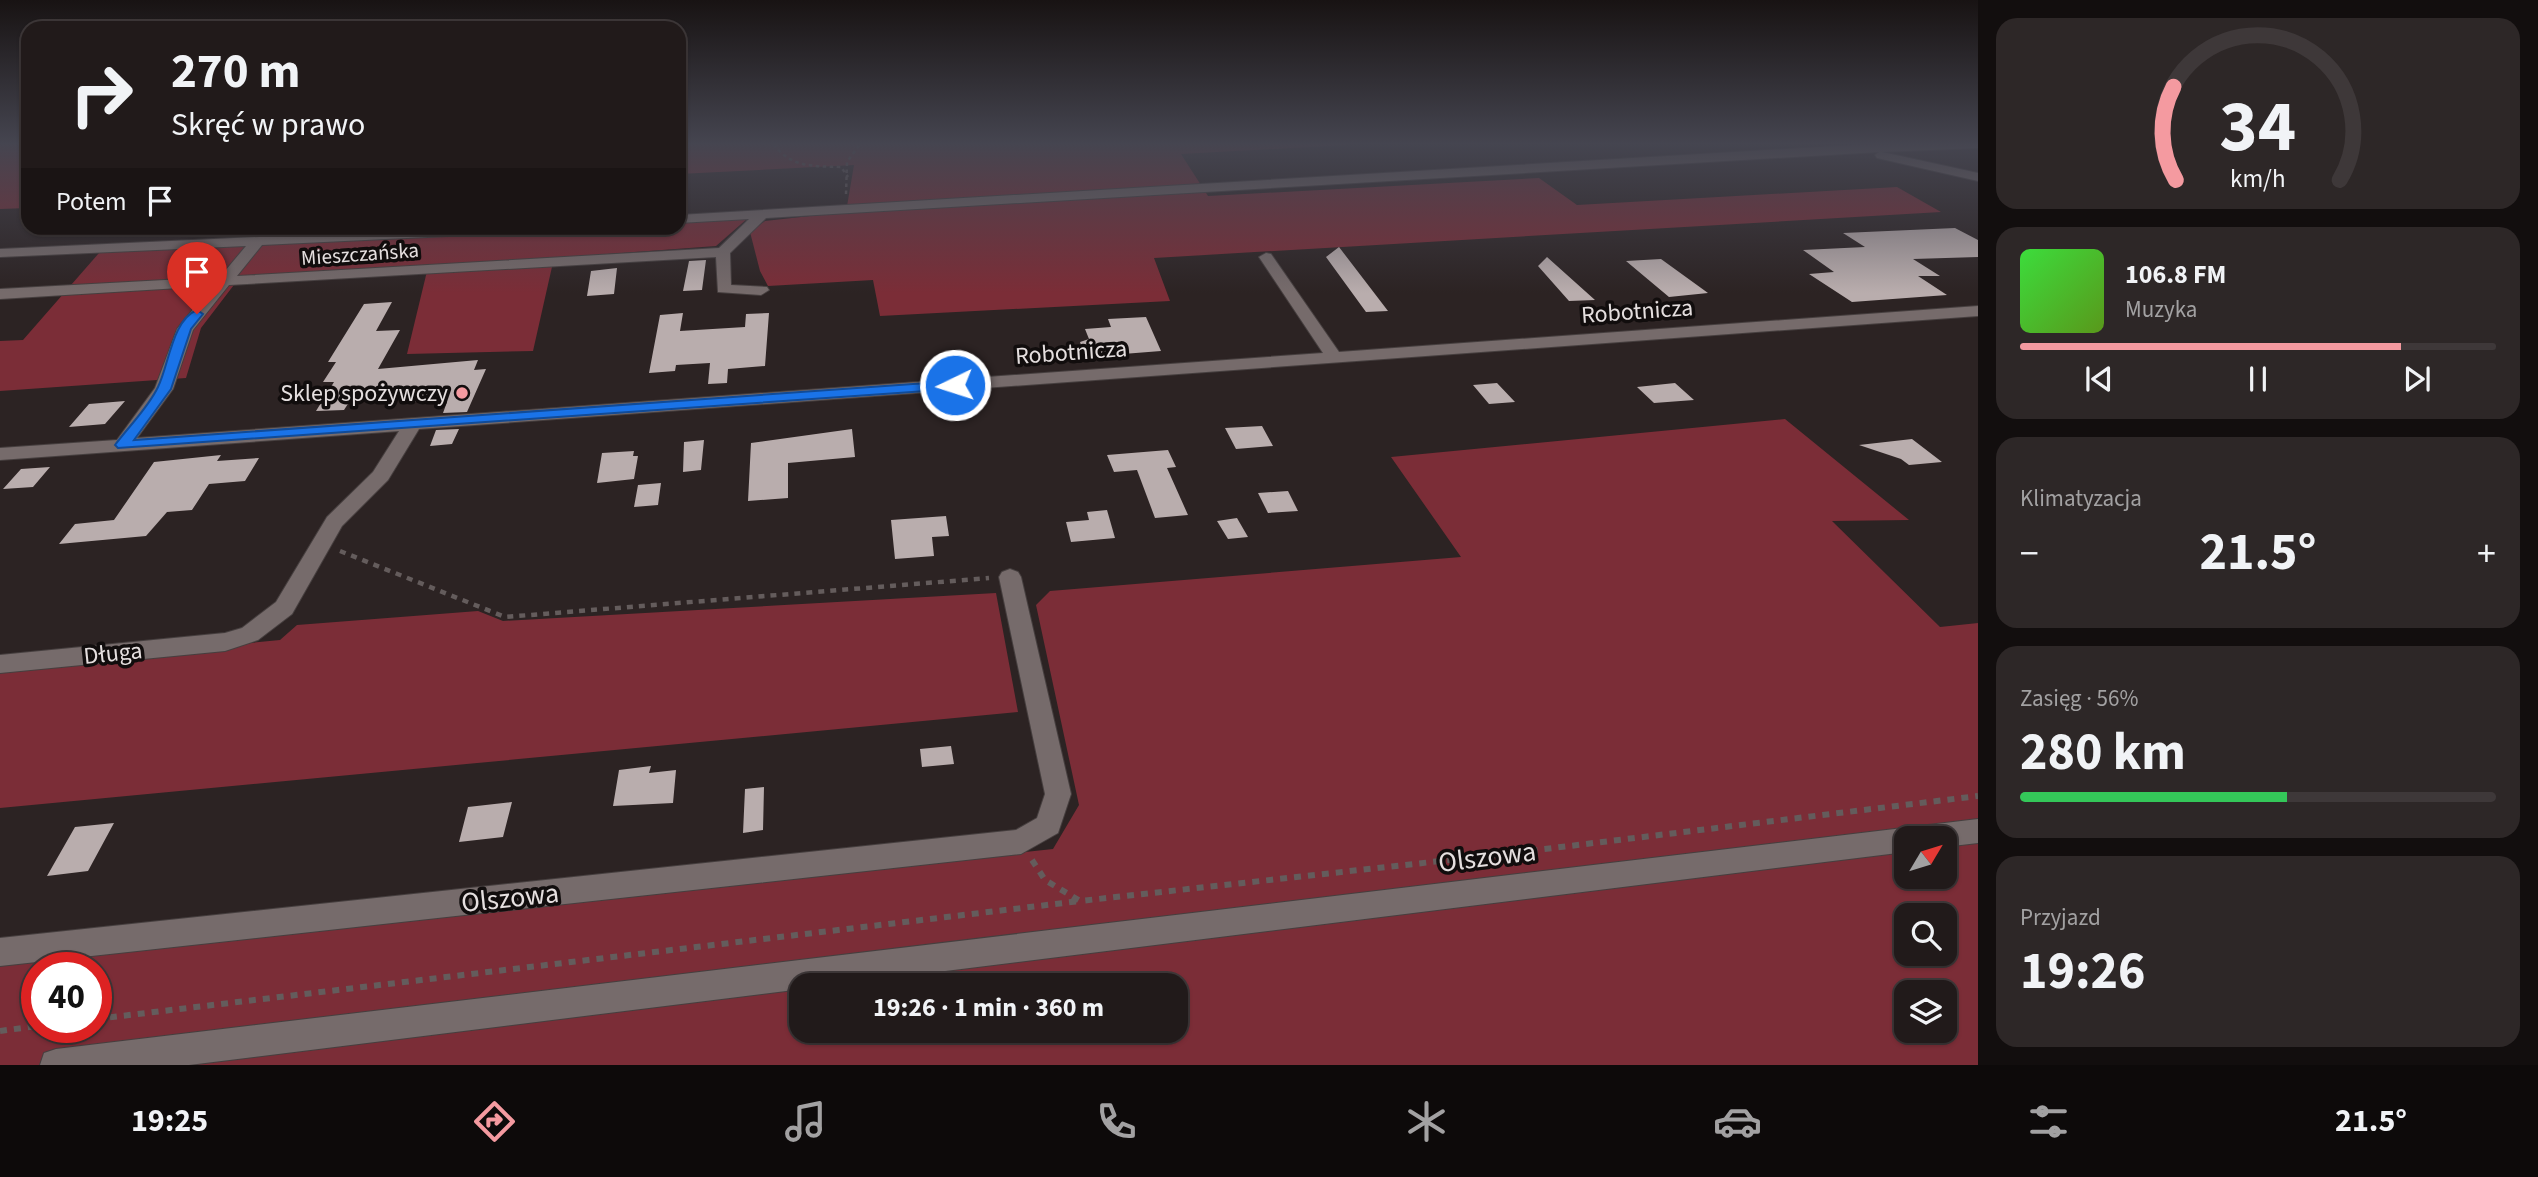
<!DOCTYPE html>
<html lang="pl">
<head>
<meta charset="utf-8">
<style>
	body { margin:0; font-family:"Source Sans 3",sans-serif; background:#2d2727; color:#f1f3f6; height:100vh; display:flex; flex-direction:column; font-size:26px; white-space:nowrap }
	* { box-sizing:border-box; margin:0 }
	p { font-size:23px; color:#a2a1a2 }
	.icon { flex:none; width:38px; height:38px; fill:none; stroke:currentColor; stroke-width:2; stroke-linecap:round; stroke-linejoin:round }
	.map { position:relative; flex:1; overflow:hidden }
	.panel { display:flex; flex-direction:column; gap:18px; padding:18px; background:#120e0e; width:560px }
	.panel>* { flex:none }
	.hud { position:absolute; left:21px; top:21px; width:665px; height:214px; border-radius:21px; box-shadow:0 2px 5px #0004,0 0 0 2px #3e3839; background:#211a1a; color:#f1f3f6; overflow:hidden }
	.needle { width:46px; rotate:52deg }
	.tools { position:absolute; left:1894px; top:826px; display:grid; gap:14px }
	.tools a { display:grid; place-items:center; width:63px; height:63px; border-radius:14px; background:#211a1a; box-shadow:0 2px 5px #0004,0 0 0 2px #3e3839; font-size:35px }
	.speed { position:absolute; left:21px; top:952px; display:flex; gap:14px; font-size:35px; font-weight:700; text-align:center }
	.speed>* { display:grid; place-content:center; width:91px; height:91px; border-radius:50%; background:#211a1a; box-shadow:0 2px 5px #0004,0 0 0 2px #3e3839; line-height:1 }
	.speed .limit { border:10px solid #d22; background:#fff; color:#111 }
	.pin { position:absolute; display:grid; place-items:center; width:60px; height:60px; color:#fff; margin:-72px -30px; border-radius:50% 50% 50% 0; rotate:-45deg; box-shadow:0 0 7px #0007 }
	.pin .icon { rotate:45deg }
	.me { position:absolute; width:77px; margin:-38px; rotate:266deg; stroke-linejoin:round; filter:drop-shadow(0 0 5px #0008) }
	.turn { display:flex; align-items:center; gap:24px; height:147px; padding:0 35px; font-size:32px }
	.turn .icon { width:91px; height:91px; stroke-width:2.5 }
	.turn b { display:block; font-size:49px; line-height:60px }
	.then { display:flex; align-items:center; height:66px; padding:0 35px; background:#0003; gap:14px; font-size:26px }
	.big { font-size:52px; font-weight:700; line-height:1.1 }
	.panel .tile { flex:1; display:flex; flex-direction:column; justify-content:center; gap:10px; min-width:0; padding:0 24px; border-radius:21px; background:#2d2727 }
	.panel .dial { align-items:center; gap:0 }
	.dial svg { height:182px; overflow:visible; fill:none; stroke:#3e3839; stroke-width:7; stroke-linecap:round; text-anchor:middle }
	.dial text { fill:#f1f3f6; stroke:none }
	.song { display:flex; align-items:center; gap:21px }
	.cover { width:84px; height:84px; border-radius:10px; background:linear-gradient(135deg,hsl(120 70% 55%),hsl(90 70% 35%)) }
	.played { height:7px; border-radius:4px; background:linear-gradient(90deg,#f49aa0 80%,#3e3839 80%) }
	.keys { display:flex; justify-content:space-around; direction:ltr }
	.heat { display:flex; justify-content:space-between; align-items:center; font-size:38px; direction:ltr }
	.charge { height:10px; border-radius:5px; background:linear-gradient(90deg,#34c759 56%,#3e3839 0) }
	.trip { position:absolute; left:789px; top:973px; width:399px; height:70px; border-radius:21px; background:#211a1a; box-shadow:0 2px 5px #0004,0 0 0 2px #3e3839; font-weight:700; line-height:70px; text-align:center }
	.menu { display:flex; height:112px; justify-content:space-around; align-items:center; background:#0d0a0a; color:#a2a1a2 }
	.menu .icon { width:49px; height:49px }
	.menu .on { color:#f49aa0 }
	.menu b { font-size:32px; color:#f1f3f6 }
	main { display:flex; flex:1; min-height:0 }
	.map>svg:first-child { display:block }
	.green { fill:#7b2d37; fill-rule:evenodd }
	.building { fill:#b9adad }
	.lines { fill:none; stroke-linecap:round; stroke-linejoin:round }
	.minor-casing { stroke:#463f3f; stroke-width:2 }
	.path-far2 { stroke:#645c5c; stroke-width:2.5; stroke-dasharray:3.5 3.5; stroke-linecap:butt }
	.path-far1 { stroke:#645c5c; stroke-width:4.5; stroke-dasharray:6 6; stroke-linecap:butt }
	.path { stroke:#645c5c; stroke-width:6; stroke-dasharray:7 7; stroke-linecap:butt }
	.minor { fill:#766b6b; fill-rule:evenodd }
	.route { fill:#1a73e8; stroke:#114b97; stroke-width:2 }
	.poi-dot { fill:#f49aa0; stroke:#110d0d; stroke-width:2.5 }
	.labels { text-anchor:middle; stroke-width:7; stroke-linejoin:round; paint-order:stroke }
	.far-street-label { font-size:21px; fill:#e5dfdf; stroke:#110d0d }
	.street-label { font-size:24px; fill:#e5dfdf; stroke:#110d0d }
	.poi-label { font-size:24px; fill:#e5dfdf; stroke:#110d0d; text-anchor:end }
	.near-street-label { font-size:28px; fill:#e5dfdf; stroke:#110d0d }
</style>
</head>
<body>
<main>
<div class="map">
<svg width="1978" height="1065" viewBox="0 0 1978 1065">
	<rect width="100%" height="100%" fill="#2c2323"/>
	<path class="green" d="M0,144H28V208L0,209Z
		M679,144H1346L1347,145L1181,154L1208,196L1539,178L1577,205L1897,187L1941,212L1154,258L1170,301L880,316L873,280L768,286L760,271L750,232L765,221L846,212L854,165L679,174Z
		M748,218L716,246L554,258L533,351L407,354L428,267L240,277L201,328L186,378L0,391V341L23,340L99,253L238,245L304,237L314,228H422L419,235L568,228H679V222Z
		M1785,419L1909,520L1832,521L1940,627L1978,623V1065H0V964L1053,849L1079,805L1036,605L1050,591L1461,557L1391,457ZM1906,838H1944V877H1906ZM1906,915H1944V954H1906ZM37,968H96V1027H37ZM802,985H1176V1031H802ZM1906,992H1944V1031H1906Z
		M996,593L1018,712L0,808V668L280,640L297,625L478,611L503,621Z"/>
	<path class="building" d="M1955,228L1978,240V257L1913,259L1940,276H1918L1947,295L1852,302L1809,274L1834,272L1803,250L1865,247L1843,233Z
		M1339,247L1388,311L1366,312L1326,257Z
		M1547,257L1595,300L1569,301L1538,266Z
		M1661,259L1708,293L1669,297L1626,261Z
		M706,260L702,290L683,291L689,261Z
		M617,268L614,294L587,296L591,271Z
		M392,302L376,331L400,330L378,369L478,360L474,370L486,369L467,412L443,413L447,402H438L439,400L411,402L416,391L353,396L344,410L316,411L334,382H323L336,362H328L364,304Z
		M683,313L680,331L745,327L746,314L769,313L765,366L728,369L727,383L708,384L710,363L676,365L675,371L649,373L660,315Z
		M1146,317L1161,351L1085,357L1080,342L1089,339L1085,329L1111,327L1108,319Z
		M1497,383L1515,402L1489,404L1473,385Z
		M1675,383L1694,400L1654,403L1637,387Z
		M125,401L105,424L69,427L89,404Z
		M1262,426L1273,446L1236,449L1225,428Z
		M459,429L452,444L430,446L436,430Z
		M852,429L855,457L788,463V498L748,501L751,443Z
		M1912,439L1942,462L1909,465L1901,459L1859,445Z
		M704,440L701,470L683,472L684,442Z
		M1168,450L1176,467L1167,468L1188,515L1155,518L1137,470L1114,472L1107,455Z
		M634,451L633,456H638L634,479L597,483L602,453Z
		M221,455L217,461L259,458L245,481L209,484L192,510L167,512L146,536L59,544L75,524L114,520L154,462Z
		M50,467L33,487L3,489L21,469Z
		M661,483L658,505L634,507L638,485Z
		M1288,491L1298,511L1268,513L1258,493Z
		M1107,510L1115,538L1071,542L1066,522L1089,520L1087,512Z
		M946,516L949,536L932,537L934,556L895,559L891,520Z
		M1237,518L1248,537L1228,539L1217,521Z
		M951,746L954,764L922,767L920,749Z
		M651,766L649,773L676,770L673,803L613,806L619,770Z
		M764,787L763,830L743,833L745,789Z
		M512,802L503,837L459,842L468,807Z
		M114,823L88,871L47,876L75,827Z"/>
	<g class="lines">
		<defs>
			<path id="minor" d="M1978,144V148L1882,152L1978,173V181L1877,158L1875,155L1879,152L766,218L730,253L731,285L767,287L769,290L761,295L718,292L716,257L229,285L193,330L173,389L137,438L1323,353L1259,257L1266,253L1271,254L1339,352L1978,306V316L419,429L388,480L342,526L292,614L258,640L225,651L0,673V655L225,633L242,628L276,602L327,517L373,472L399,431L0,460V448L117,440L155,388L177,329L212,286L0,299V289L220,277L246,246L0,257V249L451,228H539L532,232L262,245L237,276L719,248L749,219L679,223V215L1853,145Z
				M1010,569L1018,572L1021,577L1071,794L1058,833L1021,854L0,966V938L1016,830L1037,818L1045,794L999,577L1002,572Z
				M1978,819V843L1944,847V838H1906V852L832,985H802V989L189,1065H40L44,1053L56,1049Z"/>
		</defs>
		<use href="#minor" class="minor-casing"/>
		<path class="path-far2" d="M774,144C790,168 815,166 841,167L848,177
			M846,194L847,162L860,144"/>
		<path class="path-far1" d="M340,551L505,617L989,578"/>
		<path class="path" d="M1032,860L1045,880L1080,901L1504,854L1978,796
			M96,1019L1080,901
			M0,1031L37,1026"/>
		<use href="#minor" class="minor"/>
	</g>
	<linearGradient id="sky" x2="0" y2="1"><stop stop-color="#181313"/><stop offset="0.49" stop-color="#454550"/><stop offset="1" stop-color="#454550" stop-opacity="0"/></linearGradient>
	<rect width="1978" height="293" fill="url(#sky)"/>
	<path class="route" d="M197,310L203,314L191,329L171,389L134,440L955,381L962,385L955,389L118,448L115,445C129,426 148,408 158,387C169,365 172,320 197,310Z"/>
	<circle class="poi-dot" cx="462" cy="393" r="7"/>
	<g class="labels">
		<g class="far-street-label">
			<text transform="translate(360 254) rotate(-4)" y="7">Mieszczańska</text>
		</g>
		<g class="street-label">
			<text transform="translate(1637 311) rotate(-4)" y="8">Robotnicza</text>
			<text transform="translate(1071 352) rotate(-4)" y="8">Robotnicza</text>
			<text transform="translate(113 653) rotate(-6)" y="8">Długa</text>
		</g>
		<g class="poi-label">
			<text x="448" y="401">Sklep spożywczy</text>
		</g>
		<g class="near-street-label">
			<text transform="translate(1487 856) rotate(-7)" y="10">Olszowa</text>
			<text transform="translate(510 897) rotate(-6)" y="10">Olszowa</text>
		</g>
	</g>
</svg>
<div class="tools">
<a><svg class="needle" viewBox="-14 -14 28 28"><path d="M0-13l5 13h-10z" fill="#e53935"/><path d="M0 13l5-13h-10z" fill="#a2a1a2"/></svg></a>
<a><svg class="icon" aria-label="search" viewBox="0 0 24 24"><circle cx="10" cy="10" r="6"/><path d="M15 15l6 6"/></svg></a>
<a><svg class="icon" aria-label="layers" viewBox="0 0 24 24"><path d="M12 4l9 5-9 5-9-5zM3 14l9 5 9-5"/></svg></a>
</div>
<div class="speed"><div class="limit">40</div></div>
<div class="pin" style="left:197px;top:314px;background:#d93025"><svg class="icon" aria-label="arrive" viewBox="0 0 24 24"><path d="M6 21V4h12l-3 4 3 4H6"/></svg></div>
<svg class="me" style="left:955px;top:385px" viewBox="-20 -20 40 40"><circle r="17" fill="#1a73e8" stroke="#fff" stroke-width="3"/><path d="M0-11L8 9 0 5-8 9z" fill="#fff"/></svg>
<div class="trip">19:26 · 1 min · 360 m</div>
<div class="hud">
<div class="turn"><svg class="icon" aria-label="right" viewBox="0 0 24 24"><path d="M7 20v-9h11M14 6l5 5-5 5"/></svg><div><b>270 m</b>Skręć w prawo</div></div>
<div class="then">Potem<svg class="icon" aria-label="arrive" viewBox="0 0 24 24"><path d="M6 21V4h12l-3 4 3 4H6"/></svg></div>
</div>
</div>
<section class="panel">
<div class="tile dial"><svg viewBox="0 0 100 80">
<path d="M14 69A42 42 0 1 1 86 69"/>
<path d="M14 69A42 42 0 0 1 13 28" stroke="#f49aa0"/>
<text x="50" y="56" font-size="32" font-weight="700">34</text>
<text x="50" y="72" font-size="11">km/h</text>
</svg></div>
<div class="tile">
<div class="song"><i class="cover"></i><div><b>106.8 FM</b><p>Muzyka</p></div></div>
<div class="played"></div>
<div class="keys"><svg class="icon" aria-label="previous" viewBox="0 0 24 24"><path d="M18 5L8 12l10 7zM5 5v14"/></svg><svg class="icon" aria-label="pause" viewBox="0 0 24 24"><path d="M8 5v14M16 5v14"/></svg><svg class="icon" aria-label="next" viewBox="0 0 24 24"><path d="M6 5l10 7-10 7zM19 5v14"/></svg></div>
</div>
<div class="tile"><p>Klimatyzacja</p>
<div class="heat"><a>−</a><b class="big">21.5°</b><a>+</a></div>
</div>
<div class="tile"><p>Zasięg · 56%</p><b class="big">280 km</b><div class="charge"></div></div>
<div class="tile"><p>Przyjazd</p><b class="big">19:26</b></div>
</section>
</main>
<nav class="menu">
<b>19:25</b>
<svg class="icon on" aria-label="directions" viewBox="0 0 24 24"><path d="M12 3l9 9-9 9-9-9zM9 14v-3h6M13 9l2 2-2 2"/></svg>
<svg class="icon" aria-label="music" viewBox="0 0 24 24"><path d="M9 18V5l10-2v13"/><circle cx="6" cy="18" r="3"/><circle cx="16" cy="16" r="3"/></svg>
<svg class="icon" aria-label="phone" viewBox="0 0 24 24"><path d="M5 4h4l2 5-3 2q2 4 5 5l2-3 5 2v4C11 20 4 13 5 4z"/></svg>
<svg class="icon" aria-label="climate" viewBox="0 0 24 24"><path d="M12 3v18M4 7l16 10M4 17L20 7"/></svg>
<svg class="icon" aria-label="car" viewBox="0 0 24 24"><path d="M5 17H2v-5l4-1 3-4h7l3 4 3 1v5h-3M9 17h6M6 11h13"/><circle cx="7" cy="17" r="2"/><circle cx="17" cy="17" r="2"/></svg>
<svg class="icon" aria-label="filters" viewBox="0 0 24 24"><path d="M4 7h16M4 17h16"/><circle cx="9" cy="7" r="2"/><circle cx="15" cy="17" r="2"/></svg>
<b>21.5°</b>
</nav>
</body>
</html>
